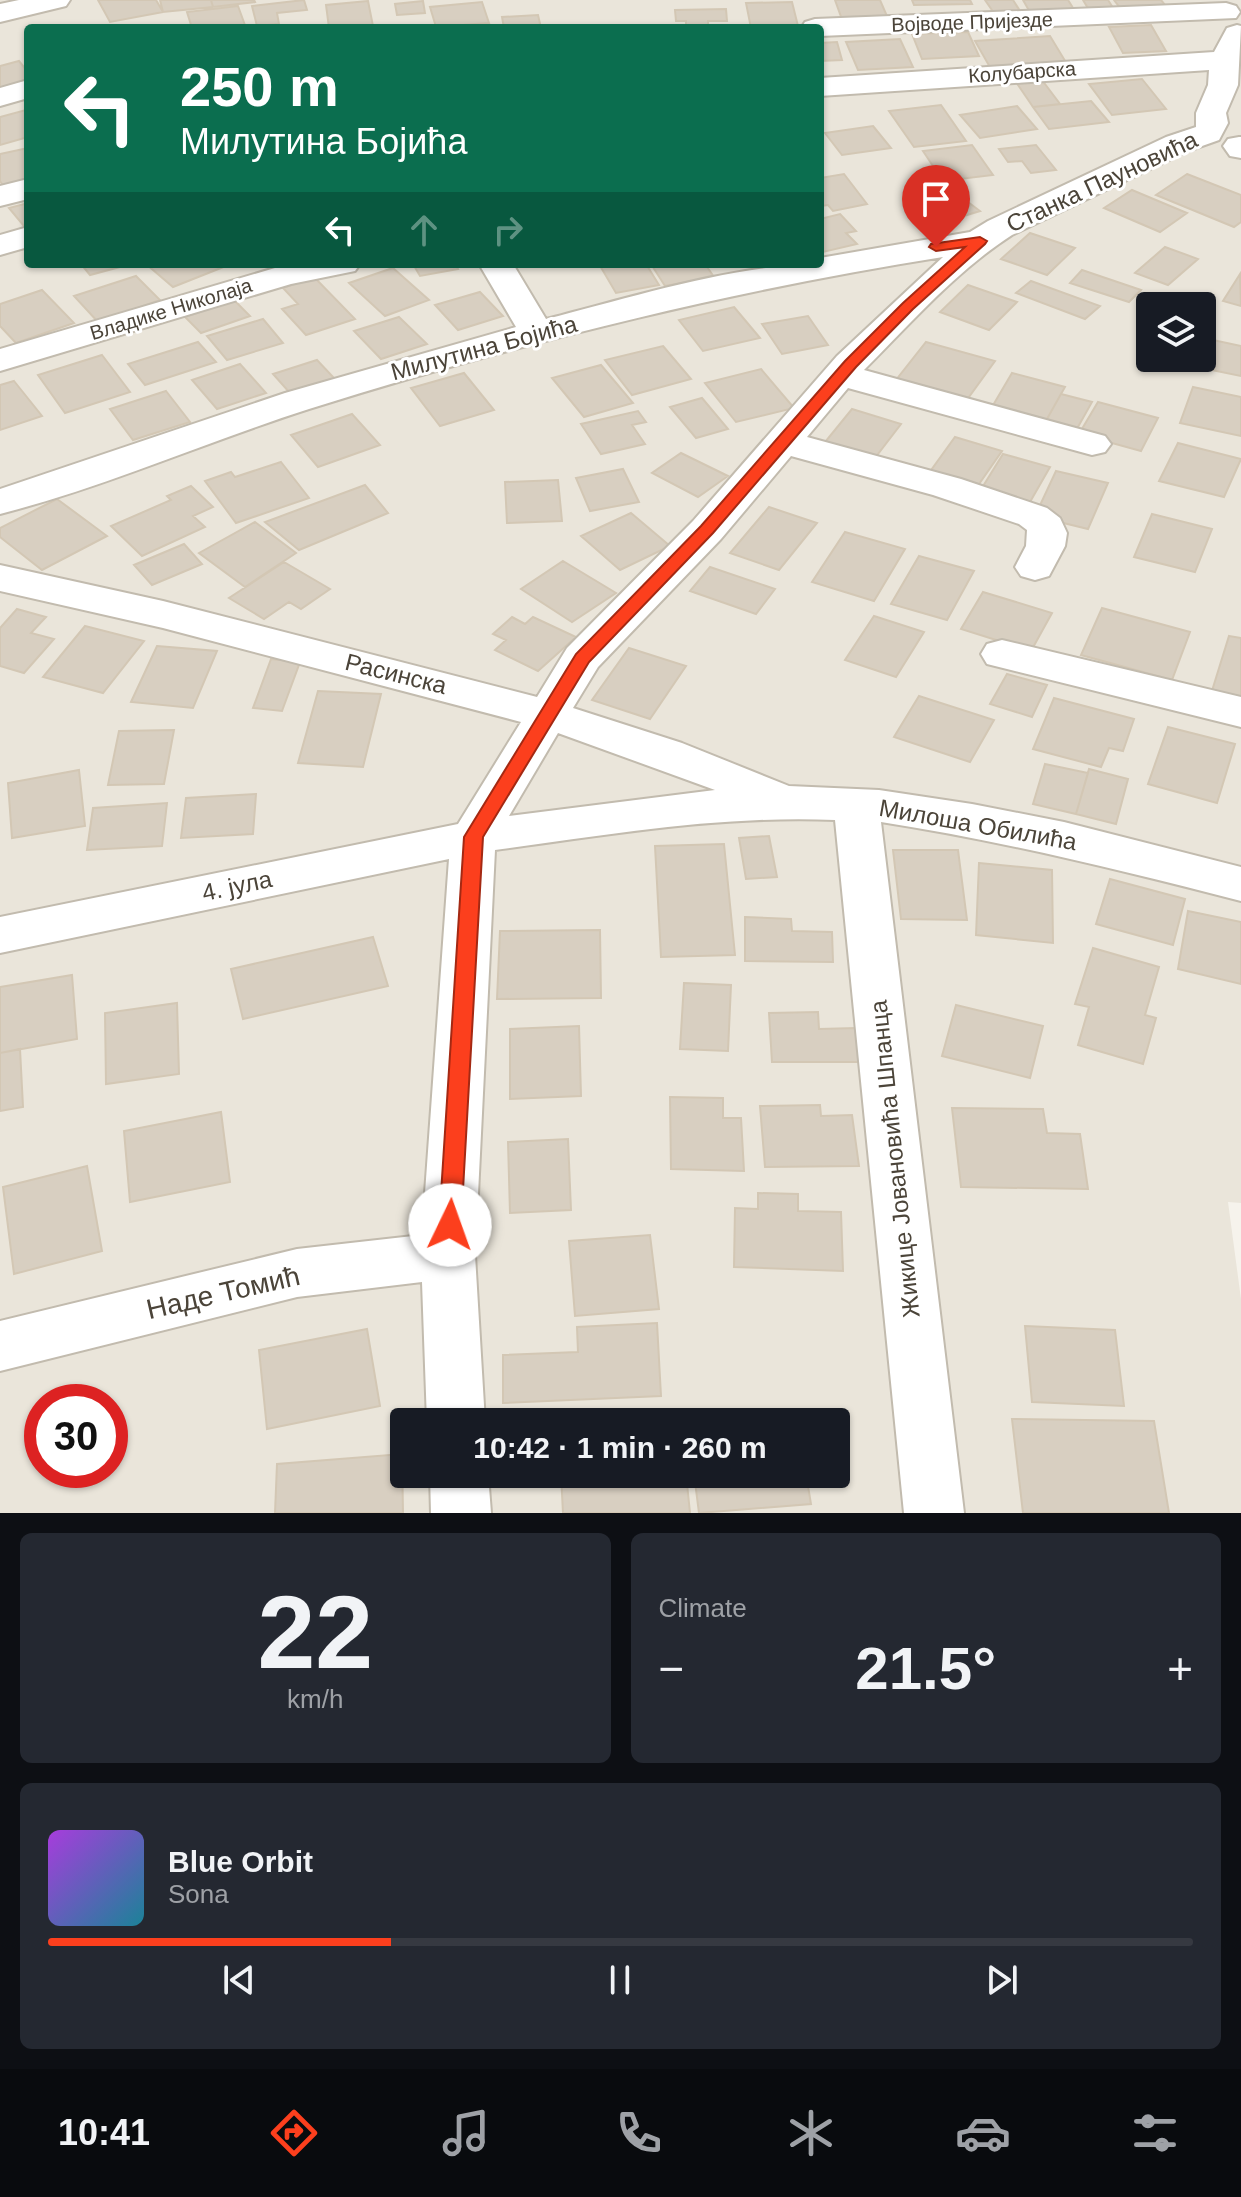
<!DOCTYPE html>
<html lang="en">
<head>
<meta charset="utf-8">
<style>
	body { margin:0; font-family:Arial,sans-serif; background:#242831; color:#f1f3f6; height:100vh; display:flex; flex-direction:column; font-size:30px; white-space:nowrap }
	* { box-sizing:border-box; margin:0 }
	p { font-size:26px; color:#9ea1a6 }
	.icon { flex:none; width:44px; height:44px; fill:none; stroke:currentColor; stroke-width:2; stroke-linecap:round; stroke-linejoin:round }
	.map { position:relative; height:1513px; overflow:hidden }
	.details { display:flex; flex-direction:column; gap:20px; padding:20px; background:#0d0f14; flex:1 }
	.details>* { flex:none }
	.top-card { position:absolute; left:24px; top:24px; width:800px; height:244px; border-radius:8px; box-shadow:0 2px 6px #0004; background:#0b6e4f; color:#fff; overflow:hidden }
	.fabs { position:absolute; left:1136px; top:292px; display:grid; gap:16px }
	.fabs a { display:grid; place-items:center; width:80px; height:80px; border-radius:8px; background:#171b24; box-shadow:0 2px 6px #0004; font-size:40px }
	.speed { position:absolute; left:24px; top:1384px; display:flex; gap:16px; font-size:40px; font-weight:700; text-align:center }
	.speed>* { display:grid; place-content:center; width:104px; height:104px; border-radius:50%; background:#171b24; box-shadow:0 2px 6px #0004; line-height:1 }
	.speed .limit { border:12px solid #d22; background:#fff; color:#111 }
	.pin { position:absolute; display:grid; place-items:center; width:68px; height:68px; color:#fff; margin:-82px -34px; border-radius:50% 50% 50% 0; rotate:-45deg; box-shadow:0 0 8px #0007 }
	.pin .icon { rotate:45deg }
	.me { position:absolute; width:88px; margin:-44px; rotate:3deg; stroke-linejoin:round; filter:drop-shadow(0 0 6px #0008) }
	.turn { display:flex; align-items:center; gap:28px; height:168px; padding:0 24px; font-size:36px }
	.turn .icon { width:104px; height:104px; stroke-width:2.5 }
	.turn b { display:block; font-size:56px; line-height:68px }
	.lanes { display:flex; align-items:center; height:76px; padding:0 24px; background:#0003; justify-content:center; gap:40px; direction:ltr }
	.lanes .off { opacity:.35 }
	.big { font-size:60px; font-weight:700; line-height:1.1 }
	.details .card { flex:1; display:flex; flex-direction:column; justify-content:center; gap:12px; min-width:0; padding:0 28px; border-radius:12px; background:#242831 }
	.details .dial { align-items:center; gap:0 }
	.dial b { font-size:104px; line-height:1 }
	.song { display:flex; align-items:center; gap:24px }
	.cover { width:96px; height:96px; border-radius:12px; background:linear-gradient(135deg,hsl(280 70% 55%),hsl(190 70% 35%)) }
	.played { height:8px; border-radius:4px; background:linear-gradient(90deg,#fc3f1d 30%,#363941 30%) }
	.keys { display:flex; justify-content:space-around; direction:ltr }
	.heat { display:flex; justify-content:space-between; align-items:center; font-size:44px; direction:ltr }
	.details .tiles { flex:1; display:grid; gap:20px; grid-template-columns:1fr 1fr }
	.card:last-child { grid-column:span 2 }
	.trip { position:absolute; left:390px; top:1408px; width:460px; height:80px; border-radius:8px; background:#171b24; box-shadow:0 2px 6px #0004; font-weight:700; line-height:80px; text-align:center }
	.dock { display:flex; height:128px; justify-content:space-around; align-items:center; background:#090b0e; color:#9ea1a6 }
	.dock .icon { width:56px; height:56px }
	.dock .selected { color:#fc3f1d }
	.dock b { font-size:36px; color:#f1f3f6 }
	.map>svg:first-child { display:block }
	.residential { fill:#eae5da; fill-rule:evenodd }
	.building { fill:#d8cfc1; stroke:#d3c7b4; stroke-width:2 }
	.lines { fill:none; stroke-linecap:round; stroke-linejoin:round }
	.street-casing { stroke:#c2bbae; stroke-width:4 }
	.street { fill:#fff; fill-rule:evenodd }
	.route { fill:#fc3f1d; stroke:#a42913; stroke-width:2 }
	.labels { text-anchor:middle; stroke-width:6; stroke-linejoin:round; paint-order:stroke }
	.far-street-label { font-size:20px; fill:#4b4439; stroke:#fff }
	.street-label { font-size:24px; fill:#4b4439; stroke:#fff }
	.near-street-label { font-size:28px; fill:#4b4439; stroke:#fff }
</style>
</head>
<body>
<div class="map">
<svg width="1241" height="1513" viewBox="0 0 1241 1513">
	<rect width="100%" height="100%" fill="#f6f3ec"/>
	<path class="residential" d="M0,0H1241V1203L1228,1202L1241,1299V1513H0ZM28,28H820V264H28ZM1150,306H1202V358H1150ZM42,1402H110V1470H42ZM404,1422H836V1474H404Z"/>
	<path class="building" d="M98,0H156L163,12L110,22Z
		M160,0H211L213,7L163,12Z
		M211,0H254L255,2L213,7Z
		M304,0L307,10L277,13L279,24L257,26L252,6Z
		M835,0H880L890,23L844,25Z
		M912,0H970L972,4L914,5Z
		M985,0H1013L1020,11L994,13Z
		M1023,0H1068L1075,11L1031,14Z
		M1083,0H1108L1117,14L1092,15Z
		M1114,0H1161L1169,10L1124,13Z
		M368,1L373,26L329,28L326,5Z
		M423,1L425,13L397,15L395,4Z
		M482,2L489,23L436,27L430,7Z
		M792,2L798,26L751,28L746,3Z
		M238,6L246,28H192L187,12Z
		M726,9L727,21H708V26H686V21H676L675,10Z
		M538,15L541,28H504L502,17Z
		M1151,25L1166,51L1123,53L1109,27Z
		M968,32L979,56L922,59L912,34Z
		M1050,36L1067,64L991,69L975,41Z
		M900,39L913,67L858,70L846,42Z
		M837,42L842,60L820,61V43Z
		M19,61L28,72V83L0,90V66Z
		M1142,79L1166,109L1112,115L1089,84Z
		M1042,80L1060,104L1033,107L1016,82Z
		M1091,101L1109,122L1049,129L1033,107Z
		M941,105L966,141L914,147L889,111Z
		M1017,106L1037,129L980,138L960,115Z
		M26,110L28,137L0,145V117Z
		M873,126L891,148L842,155L825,133Z
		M972,145L993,175L943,181L923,151Z
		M1036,145L1056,170L1031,173L1022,161L1008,162L999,149Z
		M28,148V182L4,187L0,181V154Z
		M844,174L867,204L833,211L828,205L820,206V178Z
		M1187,174L1241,195V222L1234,227L1156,195Z
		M1132,190L1187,213L1160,232L1104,208Z
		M960,196L980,211L938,224L919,210Z
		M28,203V231L9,208Z
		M840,214L856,231L846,233L857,244L823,252L820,248V219Z
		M1030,233L1075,248L1047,275L1001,259Z
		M1165,247L1198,259L1168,285L1135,273Z
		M81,264H131L90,275Z
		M146,264H231L173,287Z
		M413,264H455L458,269L420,276Z
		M599,264H646L659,285L616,293Z
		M651,264H705L714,277L665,286Z
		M393,268L429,300L385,316L349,283Z
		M1082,270L1141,290L1129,302L1070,283Z
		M1240,274L1241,306L1223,301Z
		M136,276L160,300L98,322L74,296Z
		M314,277L355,319L306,335L282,309L298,304L283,288Z
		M1031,281L1100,306L1085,319L1016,293Z
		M968,285L1017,302L989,330L940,312Z
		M42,290L74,323L16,343L0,326V304Z
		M480,292L503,316L458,330L435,305Z
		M234,300L250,316L201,333L185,317Z
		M734,307L760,338L703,351L679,320Z
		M808,316L828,345L782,354L762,324Z
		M399,317L427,344L381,359L354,331Z
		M263,319L283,343L227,360L207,336Z
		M1213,340L1241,346V376L1202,368Z
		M198,342L216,362L145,385L128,364Z
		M926,342L995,361L966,401L896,380Z
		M663,346L691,379L632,395L605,360Z
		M102,355L130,392L65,413L38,375Z
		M317,360L334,378L290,393L273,374Z
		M240,364L266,393L217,409L192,380Z
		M601,365L633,403L584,417L552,378Z
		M761,369L794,408L736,422L705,383Z
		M464,373L494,410L440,426L411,388Z
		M1012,373L1065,387L1043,426L989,412Z
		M14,381L42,416L0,430V385Z
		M1193,387L1241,397V436L1180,423Z
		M166,391L190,422L133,440L110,409Z
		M1061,394L1092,402L1074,434L1043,426Z
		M702,398L728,429L696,438L670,407Z
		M1098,402L1158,418L1141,451L1079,434Z
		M852,409L901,424L871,463L821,447Z
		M638,411L646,422L632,425L645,444L601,454L581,424Z
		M352,414L380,445L318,467L291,435Z
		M955,437L1002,451L972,494L924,480Z
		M1178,443L1241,459L1224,497L1159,481Z
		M681,453L728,476L698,497L652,473Z
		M1003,454L1050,467L1026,509L977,496Z
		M281,462L309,498L236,523L205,481L231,472L235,477Z
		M623,469L639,502L590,511L576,478Z
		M1056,471L1108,483L1088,529L1035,516Z
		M558,480L562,521L507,523L505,482Z
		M365,485L388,513L299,550L265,522Z
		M191,486L213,507L193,516L205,527L142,556L111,526L171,500L167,496Z
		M57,499L107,536L42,570L0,537V528Z
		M769,507L817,523L779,570L730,553Z
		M631,513L670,546L620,570L581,536Z
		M1152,514L1212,529L1195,572L1134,557Z
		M255,522L296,553L245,587L199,553Z
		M845,532L905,549L874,601L812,582Z
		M184,544L202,564L152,585L134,565Z
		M919,556L974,571L947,620L891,604Z
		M563,561L616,593L572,622L521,589Z
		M284,562L330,589L301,609L289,602L264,619L229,598Z
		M710,567L775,589L756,614L690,591Z
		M983,592L1052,613L1031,651L961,629Z
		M1102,608L1190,632L1172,680L1081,655Z
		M17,609L46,617L31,633L54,639L24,673L0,666V628Z
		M874,616L924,632L896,677L845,660Z
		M512,617L525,624L533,617L576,637L538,671L495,650L506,640L493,634Z
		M85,626L144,641L103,693L43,677Z
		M1229,636L1241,638V702L1211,694Z
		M157,646L217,651L193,708L131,702Z
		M629,648L686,666L650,719L592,700Z
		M271,659L300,662L282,711L253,708Z
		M1007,674L1047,685L1032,717L990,704Z
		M318,691L381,694L363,767L298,763Z
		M919,696L994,720L970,762L894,737Z
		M1054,698L1134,719L1123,751L1109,748L1101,767L1033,749Z
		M1168,727L1235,744L1217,803L1148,784Z
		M174,730L164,784L108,785L119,731Z
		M1045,764L1088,773L1076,814L1033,804Z
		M1089,769L1128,779L1116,824L1076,814Z
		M79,770L85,826L12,838L8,783Z
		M256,794L253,834L181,838L186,798Z
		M167,803L162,846L87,850L93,808Z
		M769,836L777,877L746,879L739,838Z
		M724,844L735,955L661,957L655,846Z
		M893,850H958L967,920L901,919Z
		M979,863L1052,870L1053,943L976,935Z
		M1110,879L1185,899L1173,945L1096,924Z
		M1188,911L1241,922V984L1178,969Z
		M745,917L791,919L792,931L832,932L833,962L745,961Z
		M600,930L601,998L497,999L500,931Z
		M373,937L388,986L243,1019L231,969Z
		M1093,948L1159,967L1145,1015L1156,1018L1143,1064L1078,1045L1089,1007L1075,1004Z
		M72,975L77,1039L0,1053V987Z
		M684,983L731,985L728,1051L680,1049Z
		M177,1003L179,1074L106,1084L105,1013Z
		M956,1005L1043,1026L1030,1078L942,1056Z
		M818,1012L819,1029L856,1028L860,1062H772L769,1013Z
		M579,1026L581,1096L510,1099V1029Z
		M20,1049L23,1107L0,1111V1053Z
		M670,1097L723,1098V1118H741L744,1171L671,1169Z
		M820,1105L821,1116L852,1115L859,1166L765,1167L760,1106Z
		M952,1108L1043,1109L1047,1133L1080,1134L1088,1189L961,1187Z
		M221,1112L230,1182L130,1202L124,1131Z
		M568,1139L571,1210L510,1213L508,1142Z
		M87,1166L102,1251L14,1274L3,1187Z
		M758,1193L798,1194V1211L841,1212L843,1271L734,1267L735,1208L758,1209Z
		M650,1235L659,1309L575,1316L569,1241Z
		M657,1323L661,1396L503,1403V1355L578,1352L577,1327Z
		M1025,1326L1115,1330L1124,1406L1032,1402Z
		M367,1329L380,1406L267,1429L259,1350Z
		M1012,1419L1154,1421L1169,1513H1023Z
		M402,1454L403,1513H275L277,1464Z
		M561,1474H686L690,1513H563Z
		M694,1474H806L811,1504L699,1513Z"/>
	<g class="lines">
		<defs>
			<path id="street" d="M19,0H70L66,6L0,22V4Z
				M1226,3L1236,6L1240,12L1236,18L820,36V28H801L805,22L815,19Z
				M1237,25L1241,26L1238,85L1226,113L1228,123L1219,140L1188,151L1012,235C956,271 910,324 864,370L1105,436L1111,444L1105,452L1092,455L848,388L807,437L961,479L1047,508L1060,518L1067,533L1065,546L1049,576L1035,580L1021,576L1015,567L1026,546L1027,530L1019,524L933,495L791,456L721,539L598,667L573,708L682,743L789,786L879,790L972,804L1064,822L1241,867V901C1121,870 1003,841 881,822L964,1513H904L835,820C721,815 608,835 495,850L475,1255L485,1422H427L422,1282L297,1297L0,1371V1321L297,1249L422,1235L449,859L0,953V917L458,824L521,722L163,628L0,591V565L163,601L537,697L567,648L693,521L837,356L943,257C728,291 516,344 309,409C206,442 105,487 0,514V489L285,393L516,327L479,264H513L546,319C629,298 736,264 820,264V258L970,232L988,221L1166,137L1196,127V113L1208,85L1209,70L820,96V78L1214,52L1227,28ZM558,733L715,790L509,816Z
				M28,80V98L0,106V88Z
				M1239,137H1241V158L1230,156L1223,146L1228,139Z
				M28,179V199L0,206V186Z
				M28,227V247L0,255V235Z
				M360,264L355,271L291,284L0,371V349L285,265Z
				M1002,640L1241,697V727L987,664L981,654L987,644Z
				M430,1474H488L491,1513H431Z"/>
		</defs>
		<use href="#street" class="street-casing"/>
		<use href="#street" class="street"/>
	</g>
	<path class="route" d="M980,237L987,241L985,244L913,309L856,367L713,533L589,662L483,837L461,1225L458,1232L450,1235L442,1232L439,1225L464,837L576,654L701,526L845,361L903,303L965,247L936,251L929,247L931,244Z"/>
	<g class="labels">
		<g class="far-street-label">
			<text transform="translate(972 22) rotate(-2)" y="7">Војводе Пријезде</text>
			<text transform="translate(1022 72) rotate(-4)" y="7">Колубарска</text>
			<text transform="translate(171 309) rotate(-17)" y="7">Владике Николаја</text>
		</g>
		<g class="street-label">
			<text transform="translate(1102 182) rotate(-25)" y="8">Станка Пауновића</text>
			<text transform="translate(484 348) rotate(-15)" y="8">Милутина Бојића</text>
			<text transform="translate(396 674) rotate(14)" y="8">Расинска</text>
			<text transform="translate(978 825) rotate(10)" y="8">Милоша Обилића</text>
			<text transform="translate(237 886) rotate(-12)" y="8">4. јула</text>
			<text transform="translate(895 1159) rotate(-96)" y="8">Жикице Јовановића Шпанца</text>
		</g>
		<g class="near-street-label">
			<text transform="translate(223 1292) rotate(-13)" y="10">Наде Томић</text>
		</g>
	</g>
</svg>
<div class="fabs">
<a><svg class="icon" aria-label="layers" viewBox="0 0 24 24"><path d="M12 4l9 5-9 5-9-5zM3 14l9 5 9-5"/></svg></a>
</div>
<div class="speed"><div class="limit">30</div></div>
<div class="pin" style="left:936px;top:247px;background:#d93025"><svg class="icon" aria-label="arrive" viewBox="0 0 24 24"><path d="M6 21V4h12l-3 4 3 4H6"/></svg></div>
<svg class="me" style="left:450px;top:1225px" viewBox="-20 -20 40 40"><circle r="19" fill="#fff"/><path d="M0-13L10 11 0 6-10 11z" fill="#fc3f1d"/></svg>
<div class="trip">10:42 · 1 min · 260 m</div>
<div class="top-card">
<div class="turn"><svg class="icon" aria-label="left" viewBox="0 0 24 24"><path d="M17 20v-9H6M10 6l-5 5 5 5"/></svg><div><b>250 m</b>Милутина Бојића</div></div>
<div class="lanes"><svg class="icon" aria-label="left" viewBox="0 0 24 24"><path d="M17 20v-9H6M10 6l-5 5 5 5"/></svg><svg class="icon off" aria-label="ahead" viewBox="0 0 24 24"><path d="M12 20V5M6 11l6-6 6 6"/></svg><svg class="icon off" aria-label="right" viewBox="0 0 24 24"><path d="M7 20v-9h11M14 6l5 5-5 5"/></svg></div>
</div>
</div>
<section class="details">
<div class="tiles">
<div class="card dial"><b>22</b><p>km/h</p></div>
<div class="card"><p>Climate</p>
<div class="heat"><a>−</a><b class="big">21.5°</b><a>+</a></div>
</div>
<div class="card">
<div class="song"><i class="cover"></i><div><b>Blue Orbit</b><p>Sona</p></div></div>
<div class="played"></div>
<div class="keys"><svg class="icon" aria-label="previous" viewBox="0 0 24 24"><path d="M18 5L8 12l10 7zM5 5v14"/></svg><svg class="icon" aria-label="pause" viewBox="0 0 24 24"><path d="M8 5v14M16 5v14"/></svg><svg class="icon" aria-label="next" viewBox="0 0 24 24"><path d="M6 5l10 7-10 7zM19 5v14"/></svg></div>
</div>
</div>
</section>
<nav class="dock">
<b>10:41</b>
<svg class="icon selected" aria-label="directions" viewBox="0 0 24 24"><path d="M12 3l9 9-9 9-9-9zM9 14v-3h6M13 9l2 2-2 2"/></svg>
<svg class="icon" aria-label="music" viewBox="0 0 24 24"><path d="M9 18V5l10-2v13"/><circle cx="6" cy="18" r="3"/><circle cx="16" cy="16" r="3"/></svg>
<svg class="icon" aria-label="phone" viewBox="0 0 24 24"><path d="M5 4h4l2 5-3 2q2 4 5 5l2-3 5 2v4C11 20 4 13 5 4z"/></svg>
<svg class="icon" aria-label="climate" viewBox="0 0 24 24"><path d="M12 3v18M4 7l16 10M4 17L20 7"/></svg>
<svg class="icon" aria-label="car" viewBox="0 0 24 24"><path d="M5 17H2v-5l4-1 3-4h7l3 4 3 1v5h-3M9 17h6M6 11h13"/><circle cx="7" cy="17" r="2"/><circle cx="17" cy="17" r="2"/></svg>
<svg class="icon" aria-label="filters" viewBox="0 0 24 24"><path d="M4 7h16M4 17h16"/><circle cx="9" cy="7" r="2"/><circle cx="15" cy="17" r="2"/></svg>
</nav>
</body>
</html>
